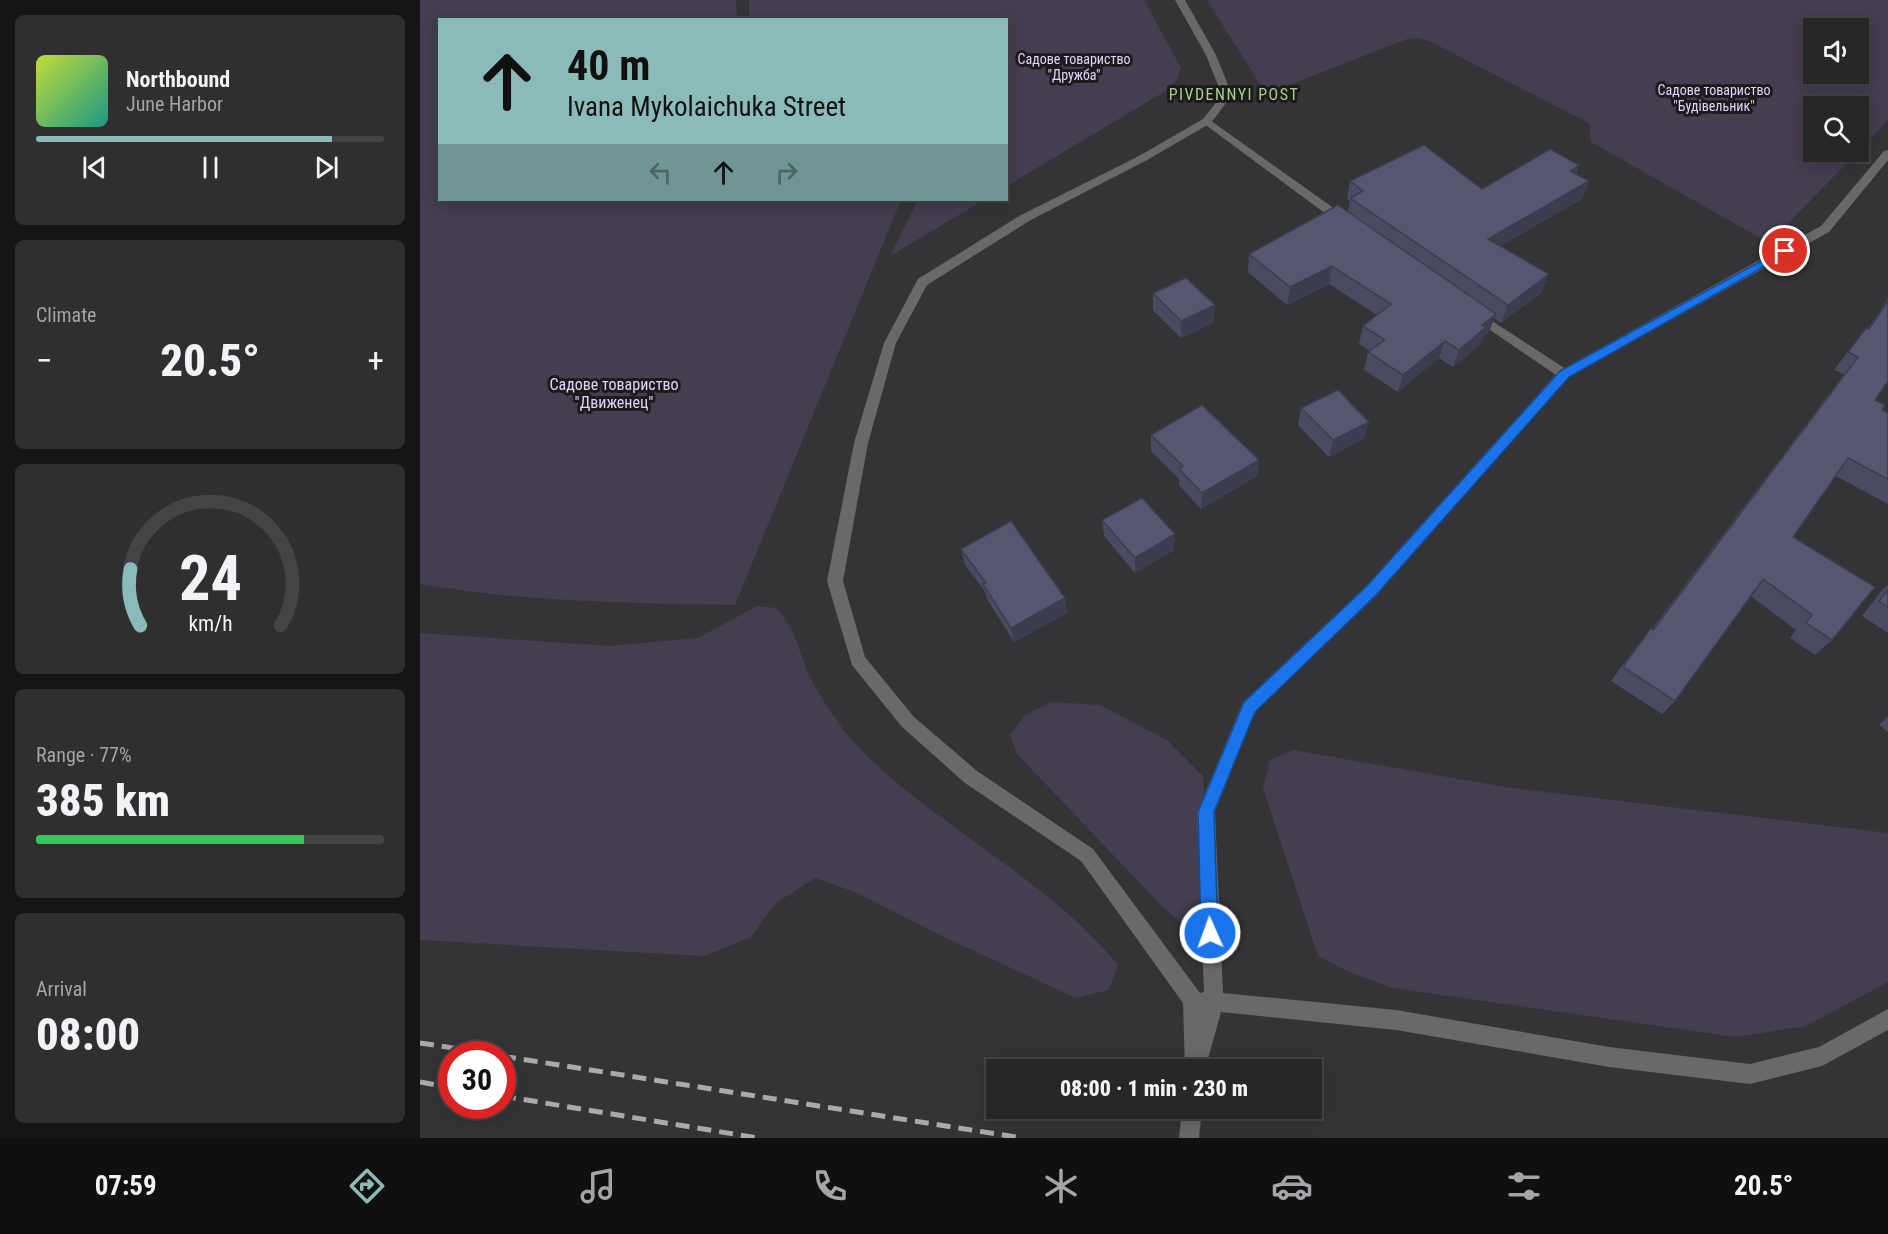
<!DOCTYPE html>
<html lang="en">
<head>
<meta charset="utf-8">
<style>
	body { margin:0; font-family:"Roboto Condensed",sans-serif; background:#2f2f30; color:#f1f3f6; height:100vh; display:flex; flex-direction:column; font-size:22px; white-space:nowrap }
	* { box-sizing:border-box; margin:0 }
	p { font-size:20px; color:#a4a5a8 }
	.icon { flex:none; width:33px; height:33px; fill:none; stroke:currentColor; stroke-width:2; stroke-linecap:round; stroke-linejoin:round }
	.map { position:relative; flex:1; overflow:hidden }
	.sheet { display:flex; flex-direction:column; gap:15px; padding:15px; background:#151516; width:420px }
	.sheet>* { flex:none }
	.banner { position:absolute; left:18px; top:18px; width:570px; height:183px; border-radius:0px; box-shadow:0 3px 15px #0003,0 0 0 2px #434445; background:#8bbbb9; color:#111; overflow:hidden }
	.fabs { position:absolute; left:1383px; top:18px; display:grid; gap:12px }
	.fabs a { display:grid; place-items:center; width:66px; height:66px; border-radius:0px; background:#272728; box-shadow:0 3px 15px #0003,0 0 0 2px #434445; font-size:30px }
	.speed { position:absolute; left:18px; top:1041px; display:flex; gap:12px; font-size:30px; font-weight:700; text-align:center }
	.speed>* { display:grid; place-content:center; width:78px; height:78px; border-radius:50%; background:#272728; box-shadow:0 3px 15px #0003,0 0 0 2px #434445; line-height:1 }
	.speed .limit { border:9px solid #d22; background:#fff; color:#111 }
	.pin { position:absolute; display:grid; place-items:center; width:51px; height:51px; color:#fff; margin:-26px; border:3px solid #fff; border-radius:50%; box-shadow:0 2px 6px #0007 }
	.me { position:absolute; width:66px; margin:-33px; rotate:358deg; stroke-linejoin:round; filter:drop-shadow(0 0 4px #0008) }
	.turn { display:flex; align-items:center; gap:21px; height:126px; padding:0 30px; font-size:27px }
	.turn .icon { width:78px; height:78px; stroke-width:2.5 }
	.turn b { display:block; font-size:42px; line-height:51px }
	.lanes { display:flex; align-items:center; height:57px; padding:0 30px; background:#0003; justify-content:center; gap:30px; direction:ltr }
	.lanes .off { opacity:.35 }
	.big { font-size:45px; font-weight:800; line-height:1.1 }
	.sheet .tile { flex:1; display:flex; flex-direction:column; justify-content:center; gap:9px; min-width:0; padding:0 21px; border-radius:9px; background:#2f2f30 }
	.sheet .dial { align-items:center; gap:0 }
	.dial svg { height:156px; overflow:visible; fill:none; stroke:#434445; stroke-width:7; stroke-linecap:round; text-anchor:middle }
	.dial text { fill:#f1f3f6; stroke:none }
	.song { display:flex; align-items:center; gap:18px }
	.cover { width:72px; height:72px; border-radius:9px; background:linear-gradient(135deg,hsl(70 70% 55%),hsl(170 70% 35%)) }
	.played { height:6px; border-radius:3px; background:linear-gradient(90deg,#8bbbb9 85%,#434445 85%) }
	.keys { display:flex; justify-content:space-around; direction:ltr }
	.heat { display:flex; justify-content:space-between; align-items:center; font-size:33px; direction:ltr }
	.charge { height:9px; border-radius:4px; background:linear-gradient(90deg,#34c759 77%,#434445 0) }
	.trip { position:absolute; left:566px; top:1059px; width:336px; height:60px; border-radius:0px; background:#272728; box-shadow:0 3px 15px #0003,0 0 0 2px #434445; font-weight:800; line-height:60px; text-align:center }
	.dock { display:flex; height:96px; justify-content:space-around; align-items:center; background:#101010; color:#a4a5a8 }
	.dock .icon { width:42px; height:42px }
	.dock .current { color:#8bbbb9 }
	.dock b { font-size:27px; color:#f1f3f6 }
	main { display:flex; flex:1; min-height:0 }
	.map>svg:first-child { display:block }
	.green { fill:#453d50; fill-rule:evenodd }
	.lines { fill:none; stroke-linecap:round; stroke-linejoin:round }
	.service { fill:#6a6868; fill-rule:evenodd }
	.minor { fill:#6a6868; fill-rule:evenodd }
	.rail { stroke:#aaaaab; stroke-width:5; stroke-dasharray:14 8; stroke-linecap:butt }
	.wall { fill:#494b61 }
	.shaded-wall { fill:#3c3d4f }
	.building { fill:#555771; stroke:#3c3d4f; stroke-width:1.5 }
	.route { fill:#1a73e8; stroke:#114b97; stroke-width:1.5 }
	.labels { text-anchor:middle; stroke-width:6; stroke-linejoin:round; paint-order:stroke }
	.far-park-label { font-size:14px; fill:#e3d2fa; stroke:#1c1b1c }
	.far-quarter-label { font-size:16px; letter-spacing:1.5px; fill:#a8d08d; stroke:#1c1b1c }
	.park-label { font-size:16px; fill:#e3d2fa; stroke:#1c1b1c }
</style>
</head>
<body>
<main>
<section class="sheet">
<div class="tile">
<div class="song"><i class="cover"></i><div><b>Northbound</b><p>June Harbor</p></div></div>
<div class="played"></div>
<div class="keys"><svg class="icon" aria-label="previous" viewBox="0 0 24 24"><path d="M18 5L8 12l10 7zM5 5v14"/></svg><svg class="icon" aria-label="pause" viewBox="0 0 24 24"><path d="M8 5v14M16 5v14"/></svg><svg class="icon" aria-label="next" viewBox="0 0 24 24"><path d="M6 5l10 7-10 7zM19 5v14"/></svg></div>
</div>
<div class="tile"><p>Climate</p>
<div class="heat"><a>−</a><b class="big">20.5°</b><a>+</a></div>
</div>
<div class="tile dial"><svg viewBox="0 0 100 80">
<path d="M14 69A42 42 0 1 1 86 69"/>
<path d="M14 69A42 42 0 0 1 9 40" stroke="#8bbbb9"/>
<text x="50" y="56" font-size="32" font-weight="700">24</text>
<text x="50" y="72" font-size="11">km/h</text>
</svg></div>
<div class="tile"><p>Range · 77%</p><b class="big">385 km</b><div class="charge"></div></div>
<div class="tile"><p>Arrival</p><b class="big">08:00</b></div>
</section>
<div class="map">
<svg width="1468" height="1138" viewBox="0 0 1468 1138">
	<rect width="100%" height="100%" fill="#343436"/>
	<path class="green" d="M0,0H316L317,19L20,20V200H481L315,605C210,603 104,602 0,584Z
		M329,0H724L761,68L756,81L744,92L587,186L586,20L329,19Z
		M787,0H1468V120L1439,151L1438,106H1394V152H1438L1349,243L1171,142L1169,123L1009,41L999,38L987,39L846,94ZM1438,28V74H1394V28Z
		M498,200H564L470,256Z
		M337,606L356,608C378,632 377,649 390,677C397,692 419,725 430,738C509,825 623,873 698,965L689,990L656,998L526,938L435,892L395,878L356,903L331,937L284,956L0,940V633L189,646L278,638Z
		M631,702L680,705L747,740L783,776L790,908L786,929L770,931L742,906L597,754L590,735L604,716Z
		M873,750L1091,788L1468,833V982L1386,1026L1316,1037L973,988L929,972L898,956L843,788L850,760Z"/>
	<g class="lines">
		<path class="service" d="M787,118L929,219V225H921L783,123V119Z
			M1055,310L1149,371L1150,374L1149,377H1139L1051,317L1049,314L1051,311Z"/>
		<path class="minor" d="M755,0H765L796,55L812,95L791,123L727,160L609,221L507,285L476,343L448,443L423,581L445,657L494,717L557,771L673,849L780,993L784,992L777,812L823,702L946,586L1139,371L1401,226L1464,151L1468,150V160L1409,232L1149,377L956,596L835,712L795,812L803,993L976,1010L1189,1047L1330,1064L1399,1047L1468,1009V1030L1402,1066L1330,1084L1189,1067L976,1030L801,1012L785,1070H765L763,1003L661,861L545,783L482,727L432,665L407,581L434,443L464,343L498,279L601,215L719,156L783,119L802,95L786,55Z
			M762,1108H782L779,1138H759Z"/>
		<path class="rail" d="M0,1043L73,1054
			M82,1056L602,1138
			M0,1082L32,1088
			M82,1096L338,1138"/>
	</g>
	<path class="wall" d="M1159,165L1156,174L1169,181L1162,199L1080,246L1122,292L1081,323L1074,318L1069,332L1063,337L1060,345L1033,367L1019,358L978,392L944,370L948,352L950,351L939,344L943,326L957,315L909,284L867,305L828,272L829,254L928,211L930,201L927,199L930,181L1062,189Z
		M733,293L795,305L793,323L761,338L733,310Z
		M1468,298V381L1455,400L1462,410L1468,413V504L1416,476L1373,537L1412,640L1395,655L1370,638L1376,630L1331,596L1255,701L1242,714L1191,681L1219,643L1231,628L1232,629L1424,374L1414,370L1446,328L1448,329Z
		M881,408L945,438L909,457L878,425Z
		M731,435L839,460L837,476L781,509L759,485V479L731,451Z
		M682,520L754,550L715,573L684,536Z
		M541,549L645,598L647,613L594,642L567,599L564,590L545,565Z
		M1468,585V633L1442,616L1463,589Z
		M1468,716V732L1459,725Z"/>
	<path class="shaded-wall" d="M1159,165L1152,183L1150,171Z
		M1169,181L1162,199L1062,257L1068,239Z
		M912,266L909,284L867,305L870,287Z
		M1129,274L1122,292L1081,323L1088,305Z
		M795,305L793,323L761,338V321Z
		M1076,314L1069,332L1063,337L1060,345L1033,367L1039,350L1062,325Z
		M1025,341L1019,358L978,392L983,375Z
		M949,422L945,438L909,457L913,440Z
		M839,460L837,476L781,509L782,493Z
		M755,534L754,550L715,573V558Z
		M645,598L647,613L594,642L591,628Z"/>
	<path class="building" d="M1004,145L1062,189L1130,149L1159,165L1150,171L1169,181L1068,239L1129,274L1088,305L930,198L943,191L930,181Z
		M918,205L1076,314L1062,325L1066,327L1039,350L1025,341L983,375L948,352L965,340L943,326L971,304L912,266L870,287L829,254Z
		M766,278L795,305L761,321L733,293Z
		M1468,301V381L1455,400L1465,405L1462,410L1468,413V479L1428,458L1373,537L1455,587L1412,640L1386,623L1392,615L1343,579L1255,701L1203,667L1231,628L1233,630L1438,357L1428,352L1446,328L1449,329Z
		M918,390L949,422L913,440L881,408Z
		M782,405L839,460L782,493L759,469L763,466L731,435Z
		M722,498L755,534L715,558L682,520Z
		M591,521L645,598L591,628L563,584L566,583L541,549Z
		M1468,590V607L1459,601Z"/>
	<path class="route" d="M1365,248L1368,249V253L1149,377L956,595L835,712L794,812L798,933L796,939L790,942L784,939L781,933L778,812L824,702L946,587L1140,371Z"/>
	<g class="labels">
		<g class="far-park-label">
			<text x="654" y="64">Садове товариство<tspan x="654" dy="16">"Дружба"</tspan></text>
			<text x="1294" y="95">Садове товариство<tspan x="1294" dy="16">"Будівельник"</tspan></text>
		</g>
		<g class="far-quarter-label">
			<text x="814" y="100">PIVDENNYI POST</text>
		</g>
		<g class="park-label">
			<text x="194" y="390">Садове товариство<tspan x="194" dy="18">"Движенец"</tspan></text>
		</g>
	</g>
</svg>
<div class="fabs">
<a><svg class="icon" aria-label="sound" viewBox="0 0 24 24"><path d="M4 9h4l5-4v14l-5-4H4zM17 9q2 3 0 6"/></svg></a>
<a><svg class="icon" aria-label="search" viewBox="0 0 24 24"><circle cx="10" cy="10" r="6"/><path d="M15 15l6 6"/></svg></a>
</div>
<div class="speed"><div class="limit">30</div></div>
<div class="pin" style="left:1365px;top:251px;background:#d93025"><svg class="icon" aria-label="arrive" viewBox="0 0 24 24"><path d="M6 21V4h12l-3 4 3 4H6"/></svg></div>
<svg class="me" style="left:790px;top:933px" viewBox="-20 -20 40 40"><circle r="17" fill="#1a73e8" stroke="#fff" stroke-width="3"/><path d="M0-11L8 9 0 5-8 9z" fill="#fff"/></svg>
<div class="trip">08:00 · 1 min · 230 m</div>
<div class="banner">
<div class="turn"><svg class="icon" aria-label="ahead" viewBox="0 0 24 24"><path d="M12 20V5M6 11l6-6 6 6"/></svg><div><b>40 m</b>Ivana Mykolaichuka Street</div></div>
<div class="lanes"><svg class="icon off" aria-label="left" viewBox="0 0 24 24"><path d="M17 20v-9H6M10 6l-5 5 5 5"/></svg><svg class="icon" aria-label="ahead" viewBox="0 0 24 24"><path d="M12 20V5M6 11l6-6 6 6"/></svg><svg class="icon off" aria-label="right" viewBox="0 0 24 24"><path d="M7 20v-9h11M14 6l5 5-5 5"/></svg></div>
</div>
</div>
</main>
<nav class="dock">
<b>07:59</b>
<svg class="icon current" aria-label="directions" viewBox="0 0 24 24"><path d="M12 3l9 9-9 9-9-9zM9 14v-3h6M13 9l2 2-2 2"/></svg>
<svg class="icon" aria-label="music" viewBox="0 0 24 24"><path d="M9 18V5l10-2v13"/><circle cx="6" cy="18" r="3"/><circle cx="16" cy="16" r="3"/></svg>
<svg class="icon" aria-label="phone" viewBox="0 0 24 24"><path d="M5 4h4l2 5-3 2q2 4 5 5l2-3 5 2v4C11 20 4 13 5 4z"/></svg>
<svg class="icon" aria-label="climate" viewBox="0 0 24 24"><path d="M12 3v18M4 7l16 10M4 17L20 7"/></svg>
<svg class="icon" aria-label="car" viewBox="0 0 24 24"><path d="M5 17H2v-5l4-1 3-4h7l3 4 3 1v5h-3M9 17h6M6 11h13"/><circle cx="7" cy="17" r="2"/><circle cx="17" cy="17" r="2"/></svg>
<svg class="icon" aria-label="filters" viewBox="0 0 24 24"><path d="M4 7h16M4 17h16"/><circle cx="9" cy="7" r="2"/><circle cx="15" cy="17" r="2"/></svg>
<b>20.5°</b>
</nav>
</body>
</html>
